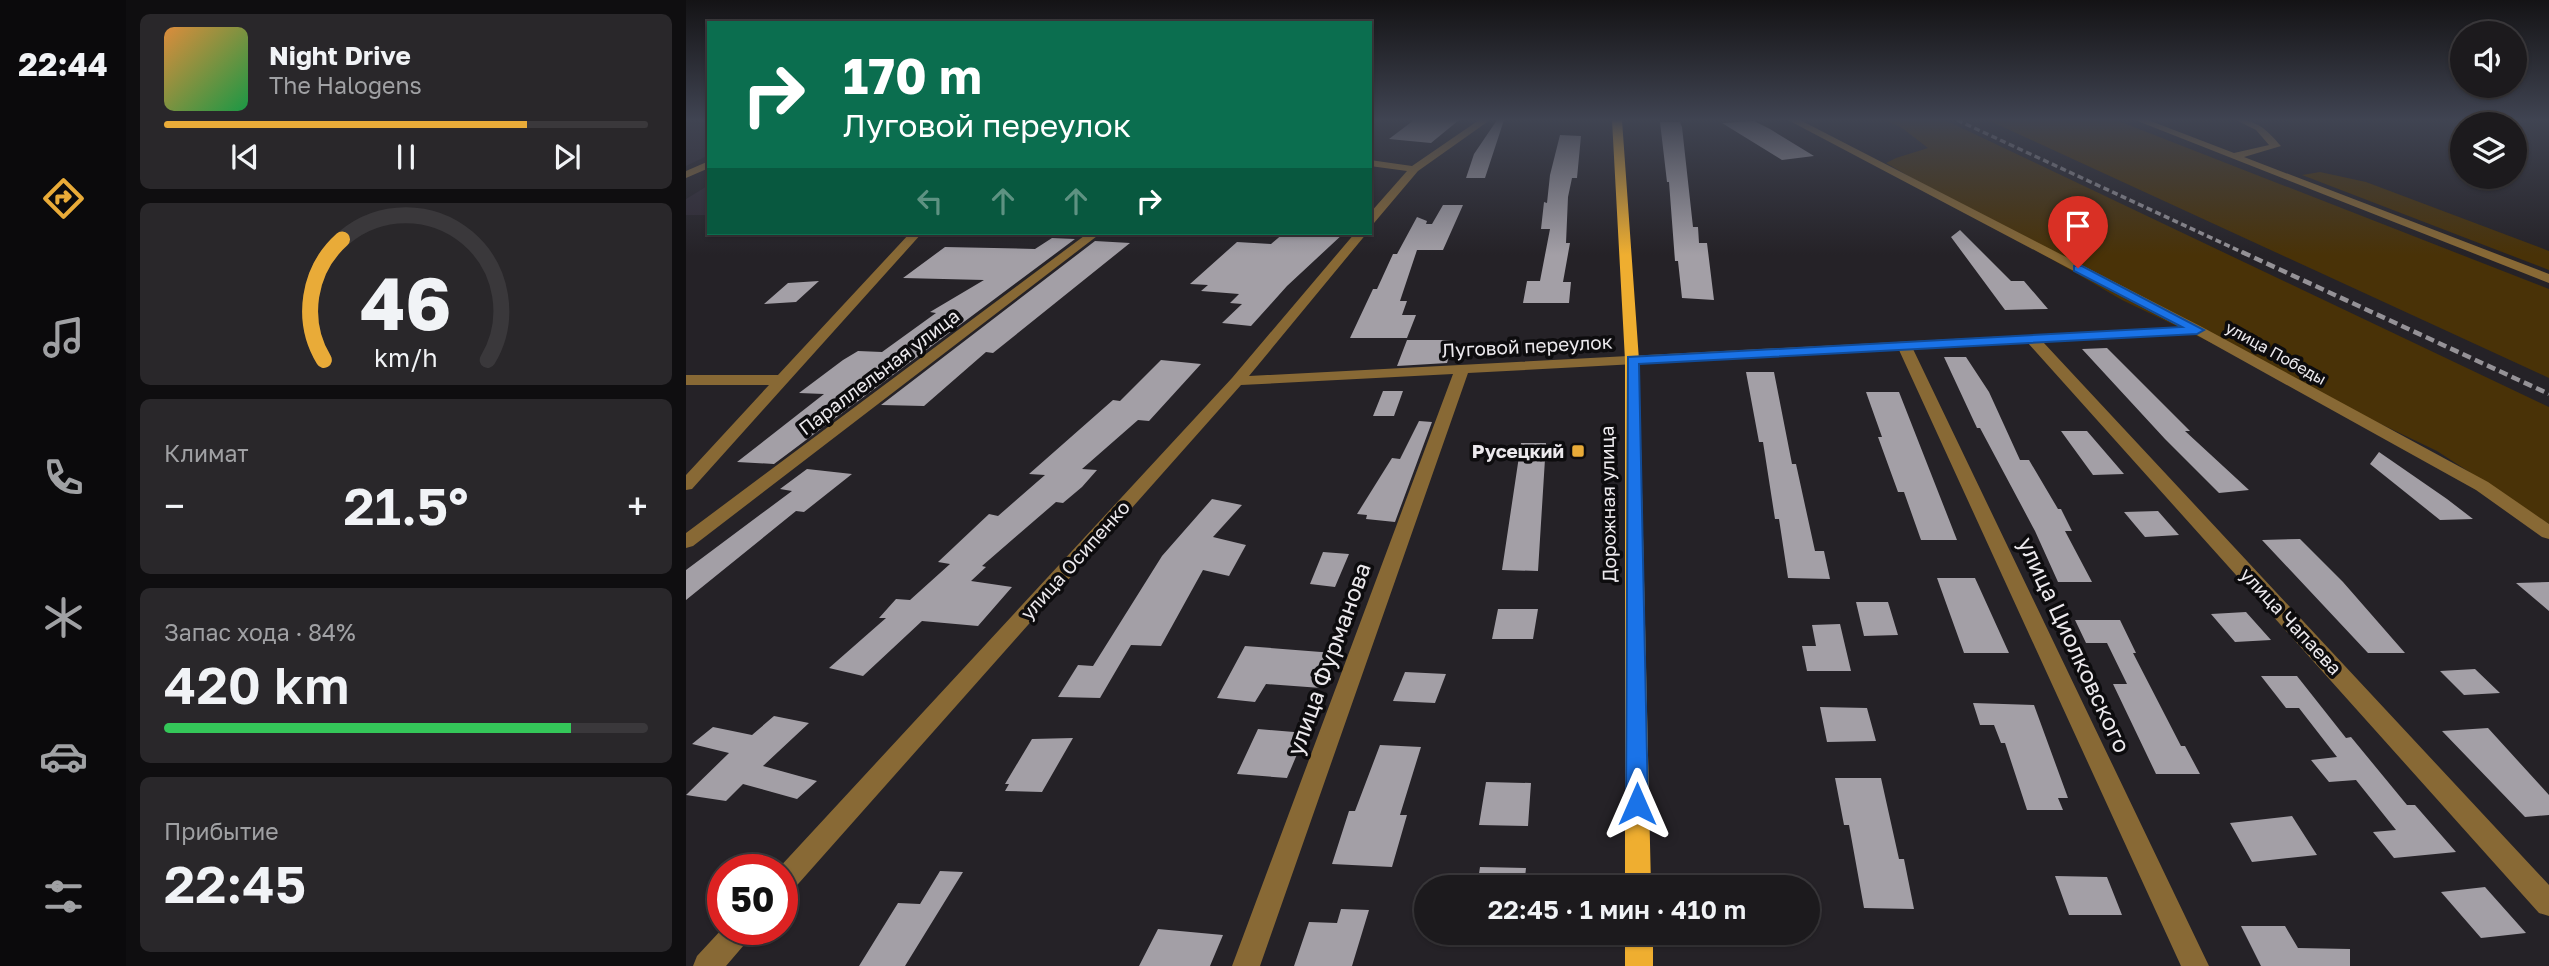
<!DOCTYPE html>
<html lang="ru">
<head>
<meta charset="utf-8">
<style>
	body { margin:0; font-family:"Golos Text",sans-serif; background:#29272a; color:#f1f3f6; height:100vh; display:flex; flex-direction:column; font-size:26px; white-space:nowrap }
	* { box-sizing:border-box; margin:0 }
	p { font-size:23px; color:#a0a1a4 }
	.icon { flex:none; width:38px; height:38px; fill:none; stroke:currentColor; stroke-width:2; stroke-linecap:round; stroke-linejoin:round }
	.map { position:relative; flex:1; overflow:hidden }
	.drawer { display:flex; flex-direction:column; gap:14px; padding:14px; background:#0f0e10; width:560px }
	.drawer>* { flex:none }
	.banner { position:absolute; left:21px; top:21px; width:665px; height:214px; border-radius:0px; box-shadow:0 2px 5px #0004,0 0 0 2px #3a383b; background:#0b6e4f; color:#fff; overflow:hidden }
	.controls { position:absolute; left:1764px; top:21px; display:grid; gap:14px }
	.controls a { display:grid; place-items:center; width:77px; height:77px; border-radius:50%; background:#1c1a1d; box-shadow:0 2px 5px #0004,0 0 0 2px #3a383b; font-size:35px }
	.speed { position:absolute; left:21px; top:854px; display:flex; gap:14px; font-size:35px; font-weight:700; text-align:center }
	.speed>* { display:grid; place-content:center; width:91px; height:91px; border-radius:50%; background:#1c1a1d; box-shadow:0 2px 5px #0004,0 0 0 2px #3a383b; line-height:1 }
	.speed .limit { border:10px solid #d22; background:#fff; color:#111 }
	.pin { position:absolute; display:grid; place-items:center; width:60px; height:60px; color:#fff; margin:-72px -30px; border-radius:50% 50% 50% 0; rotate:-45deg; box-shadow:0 0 7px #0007 }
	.pin .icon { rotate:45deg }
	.me { position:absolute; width:77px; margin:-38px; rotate:0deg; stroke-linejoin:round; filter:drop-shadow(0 0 5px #0008) }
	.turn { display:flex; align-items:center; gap:24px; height:147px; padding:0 21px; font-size:32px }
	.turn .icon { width:91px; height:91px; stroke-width:2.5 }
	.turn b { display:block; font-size:49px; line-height:60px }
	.lanes { display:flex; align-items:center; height:66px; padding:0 21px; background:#0003; justify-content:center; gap:35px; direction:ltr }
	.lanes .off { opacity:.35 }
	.big { font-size:52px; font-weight:600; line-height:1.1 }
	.drawer .widget { flex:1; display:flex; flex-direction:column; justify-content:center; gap:10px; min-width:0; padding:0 24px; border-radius:10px; background:#29272a }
	.drawer .dial { align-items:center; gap:0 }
	.dial svg { height:182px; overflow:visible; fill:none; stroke:#3a383b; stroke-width:7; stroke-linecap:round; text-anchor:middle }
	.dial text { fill:#f1f3f6; stroke:none }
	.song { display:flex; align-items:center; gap:21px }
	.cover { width:84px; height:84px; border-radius:10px; background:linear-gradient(135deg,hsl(30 70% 55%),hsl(140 70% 35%)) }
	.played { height:7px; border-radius:4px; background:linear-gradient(90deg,#e9ab38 75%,#3a383b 75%) }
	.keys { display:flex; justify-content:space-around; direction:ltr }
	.heat { display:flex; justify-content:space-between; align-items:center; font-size:38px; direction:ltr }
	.charge { height:10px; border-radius:5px; background:linear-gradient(90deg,#34c759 84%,#3a383b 0) }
	.trip { position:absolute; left:728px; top:875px; width:406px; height:70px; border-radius:35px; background:#1c1a1d; box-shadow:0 2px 5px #0004,0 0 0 2px #3a383b; font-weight:600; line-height:70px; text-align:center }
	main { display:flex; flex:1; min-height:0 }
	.tab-bar { display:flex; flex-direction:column; width:126px; justify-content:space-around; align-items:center; background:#0b0a0c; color:#a0a1a4 }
	.tab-bar .icon { width:49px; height:49px }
	.tab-bar .selected { color:#e9ab38 }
	.tab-bar b { font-size:32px; color:#f1f3f6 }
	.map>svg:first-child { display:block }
	.built { fill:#2f2933 }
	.green { fill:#493207 }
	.building { fill:#a39fa6 }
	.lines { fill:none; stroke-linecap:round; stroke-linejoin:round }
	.minor { fill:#886935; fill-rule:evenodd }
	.major { fill:#efae30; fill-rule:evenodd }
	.rail-far1 { stroke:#959297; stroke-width:3.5; stroke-dasharray:6 3.5; stroke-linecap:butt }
	.rail { stroke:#959297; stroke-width:4.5; stroke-dasharray:9 4.5; stroke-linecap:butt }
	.route { fill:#1a73e8; stroke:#114b97; stroke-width:2 }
	.poi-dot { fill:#e9ab38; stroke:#0d0c0e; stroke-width:2.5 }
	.labels { text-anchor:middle; stroke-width:7; stroke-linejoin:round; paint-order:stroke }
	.far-street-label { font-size:16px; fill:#ece9ed; stroke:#0d0c0e }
	.street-label { font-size:19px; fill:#ece9ed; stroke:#0d0c0e }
	.poi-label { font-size:19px; font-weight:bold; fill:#ece9ed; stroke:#0d0c0e; text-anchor:end }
	.near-street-label { font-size:23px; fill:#ece9ed; stroke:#0d0c0e }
</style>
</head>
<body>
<main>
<nav class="tab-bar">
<b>22:44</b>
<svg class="icon selected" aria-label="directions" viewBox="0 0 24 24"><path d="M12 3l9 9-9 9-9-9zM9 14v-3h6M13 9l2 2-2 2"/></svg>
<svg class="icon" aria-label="music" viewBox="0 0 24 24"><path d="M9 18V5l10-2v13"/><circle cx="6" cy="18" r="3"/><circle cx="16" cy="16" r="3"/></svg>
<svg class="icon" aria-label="phone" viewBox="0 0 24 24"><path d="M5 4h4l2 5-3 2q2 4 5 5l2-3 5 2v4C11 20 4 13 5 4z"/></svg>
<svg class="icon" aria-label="climate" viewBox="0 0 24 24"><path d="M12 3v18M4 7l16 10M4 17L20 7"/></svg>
<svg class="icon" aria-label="car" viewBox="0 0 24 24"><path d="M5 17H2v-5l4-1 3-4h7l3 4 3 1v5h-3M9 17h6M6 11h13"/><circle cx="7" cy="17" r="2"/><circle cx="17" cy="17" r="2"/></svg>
<svg class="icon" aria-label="filters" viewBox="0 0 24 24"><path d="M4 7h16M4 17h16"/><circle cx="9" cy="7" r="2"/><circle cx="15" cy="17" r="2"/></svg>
</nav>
<section class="drawer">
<div class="widget">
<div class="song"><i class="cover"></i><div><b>Night Drive</b><p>The Halogens</p></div></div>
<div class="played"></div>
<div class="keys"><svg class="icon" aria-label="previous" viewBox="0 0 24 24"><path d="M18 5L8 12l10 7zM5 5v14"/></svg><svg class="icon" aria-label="pause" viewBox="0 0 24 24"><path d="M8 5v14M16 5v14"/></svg><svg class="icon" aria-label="next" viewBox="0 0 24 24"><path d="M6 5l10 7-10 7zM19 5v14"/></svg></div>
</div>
<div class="widget dial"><svg viewBox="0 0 100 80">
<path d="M14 69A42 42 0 1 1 86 69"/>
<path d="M14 69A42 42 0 0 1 22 16" stroke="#e9ab38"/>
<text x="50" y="56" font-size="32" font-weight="700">46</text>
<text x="50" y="72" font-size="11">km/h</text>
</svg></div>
<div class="widget"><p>Климат</p>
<div class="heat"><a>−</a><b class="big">21.5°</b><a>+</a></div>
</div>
<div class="widget"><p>Запас хода · 84%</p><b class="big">420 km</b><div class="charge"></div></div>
<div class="widget"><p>Прибытие</p><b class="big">22:45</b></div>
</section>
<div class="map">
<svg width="1863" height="966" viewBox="0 0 1863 966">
	<rect width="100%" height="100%" fill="#252227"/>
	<path class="built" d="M0,120H23V155L0,166Z
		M23,185V215H0V199Z"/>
	<path class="green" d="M1199,120H1259L1863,407V524L1751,451L1436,300L1200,163L1210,158L1242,148L1216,128Z
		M1302,120H1430L1863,289V378Z
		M1634,172L1680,182L1863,251V270L1616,175Z"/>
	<path class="building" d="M728,120H773L745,143L703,139Z
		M811,120H818L799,178H780L788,154Z
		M1068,121L1084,129L1128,156L1096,160L1036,123Z
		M974,122H994L996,127L1007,227H1012L1013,243H1021L1028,300L996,298L992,261H989L983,182H981Z
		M874,135L895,136L891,178H886L882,197L880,243H884L877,282H885L883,303H837L841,281H854L864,229H855L858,202L861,203L864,175Z
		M757,205H777L757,250H731L714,301H721L716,315H730L721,338H664L687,289H691L707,254H711L731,217L741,221L740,224H746Z
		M1274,230L1325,281H1338L1362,309L1319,310L1265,237Z
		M598,233H658L601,286L565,326L536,323L556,304L544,303L553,294L515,291L522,285L504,284L551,242L585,244Z
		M366,238L389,239L88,464L51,462L138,394L113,393L157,360L172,351L196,352L250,313L244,312L298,280L217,278L259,247L349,249Z
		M409,241L444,243L307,353L300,352L238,406L195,405Z
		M133,281L110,302L78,304L102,283Z
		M721,340H768L761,363L711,366Z
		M1421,348L1504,431H1499L1563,490L1533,493L1479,439L1396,349Z
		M1258,357H1280L1303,392L1334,460H1343L1372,509H1375L1386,531H1379L1406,582H1372L1349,531L1294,428H1291Z
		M475,360L515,364L463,421L452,420L396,469L411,470L396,487L377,503L370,502L296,566L300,567L285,581L326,587L292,626L236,621L177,676L143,668L200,618H193L210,599L224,600L264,564L252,562L303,514L312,516L359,475L343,474L427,400L434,401Z
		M1060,372H1088L1106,464H1110L1129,551H1138L1144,579L1102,578L1093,519H1089L1077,442H1073Z
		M697,391H717L708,416H687Z
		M1180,392H1213L1271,540H1235L1218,492H1212L1192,437H1196Z
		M733,421L746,422L709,522L680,519L681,515L671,514L706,458L714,459Z
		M1375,431H1401L1438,474L1407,475Z
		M835,443H860L852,571L816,570Z
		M1693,452L1761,499L1787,519L1754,520L1684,464Z
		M121,469L166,474L118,512L110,511L0,600V570L106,491L94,489Z
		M526,499L556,505L527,537L560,545L543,576L517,570L475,646L445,645L414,698L372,697L392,665L407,666L476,556Z
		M1472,511L1493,535L1459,537L1438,512Z
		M1614,539L1657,582L1719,653H1682L1576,540Z
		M637,552L663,554L649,587L624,584Z
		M1251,578H1289L1323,653H1278Z
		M1863,582V611L1830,583Z
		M1170,602H1202L1212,635L1178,636Z
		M812,609H852L847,639H806Z
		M1560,612L1585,640L1549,642L1525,614Z
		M1389,620H1434L1450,653H1447L1495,746H1499L1514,774H1470L1427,684H1441L1421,643H1400Z
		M1154,624L1165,671H1121L1116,646H1130L1126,625Z
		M559,646L648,653L635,688L580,684L569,702L531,698Z
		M1789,669L1814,693L1778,695L1754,671Z
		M719,672L760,674L749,703L707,701Z
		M1575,676H1611L1660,738L1665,737L1721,805H1729L1770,852L1708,858L1687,832L1710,830L1670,780L1643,782L1625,760L1651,757L1613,708H1600Z
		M1287,703L1348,705L1382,798H1372L1377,810H1341L1319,743H1315L1308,725H1294Z
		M1134,707L1181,708L1190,741L1141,742Z
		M88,716L123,723L77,766L131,781L111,799L57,784L40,801L0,795L43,753L6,744L27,727L66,735Z
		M1802,728L1863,795V815L1839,817L1756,731Z
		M572,729L620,733L601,778L551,774Z
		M387,738L356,792L319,791L323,784H319L346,739Z
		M694,745L735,747L714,815H721L706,867L646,864L663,811H669Z
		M1149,778H1195L1213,859H1218L1228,909L1178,908L1163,825H1158Z
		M800,782L845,783L842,826L793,825Z
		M1606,816L1631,855L1566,862L1544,823Z
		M794,867L840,868L838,887H791Z
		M254,871L277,872L219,966H173L212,903L234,904Z
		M1369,876L1421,877L1436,915H1383Z
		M1799,887L1840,933L1795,938L1755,892Z
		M655,909L683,910L666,966H608L623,922L651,923Z
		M1555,926H1599L1612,948L1664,949V966H1575Z
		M472,929L537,935L524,966H453Z"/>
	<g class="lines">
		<path class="minor" d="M793,120H804L732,171L688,223L684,224V213L721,171L684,166V160L726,166Z
			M1102,120H1114L1516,327L1802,482L1863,524V539L1856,537L1790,490L1509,334L1357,342L1863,885V916L1853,913L1342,343L1227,349L1523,966H1495L1213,350L782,373L574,966H546L767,374L555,385L105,892L96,895V870H91L546,378L669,233H681L563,376L1494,327Z
			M1449,120H1462L1548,153L1583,145L1570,130L1550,120C1571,119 1582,131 1595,146L1558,157L1863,274V283Z
			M23,161V168L0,178V171Z
			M224,233H236L6,489L0,490V475L83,385H0V375H92Z
			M402,233H415L7,546L0,548V533Z
			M37,928L68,929L64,938L40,966H7L11,956Z"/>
		<path class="major" d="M926,120H936L953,360L965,887H939V360Z
			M939,933H967V966H939Z"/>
		<path class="rail-far1" d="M1271,120L1560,254"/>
		<path class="rail" d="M1556,252L1863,394"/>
	</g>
	<linearGradient id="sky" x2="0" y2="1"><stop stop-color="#141315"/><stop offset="0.47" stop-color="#404452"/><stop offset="1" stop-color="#404452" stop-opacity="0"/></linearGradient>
	<rect width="1863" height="255" fill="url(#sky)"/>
	<path class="route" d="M1388,266H1396L1518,330L1511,334L953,364L962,804L959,811L951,813L943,811L940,804L942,357L1496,327L1388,271Z"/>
	<rect class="poi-dot" x="885" y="444" width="14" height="14" rx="3.5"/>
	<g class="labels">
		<g class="far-street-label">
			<text transform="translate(1590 353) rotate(29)" y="6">улица Победы</text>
		</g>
		<g class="street-label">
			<text transform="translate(841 346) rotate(-3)" y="7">Луговой переулок</text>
			<text transform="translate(193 372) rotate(-37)" y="7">Параллельная улица</text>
			<text transform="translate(922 504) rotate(-91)" y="7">Дорожная улица</text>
			<text transform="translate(389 560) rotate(-48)" y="7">улица Осипенко</text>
			<text transform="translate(1605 621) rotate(47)" y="7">улица Чапаева</text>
		</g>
		<g class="poi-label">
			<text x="878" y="458">Русецкий</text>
		</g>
		<g class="near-street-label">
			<text transform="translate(1388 645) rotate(65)" y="8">улица Циолковского</text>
			<text transform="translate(643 659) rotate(-70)" y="8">улица Фурманова</text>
		</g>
	</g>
</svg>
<div class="controls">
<a><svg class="icon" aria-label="sound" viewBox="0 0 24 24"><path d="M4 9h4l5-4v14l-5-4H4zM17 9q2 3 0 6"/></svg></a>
<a><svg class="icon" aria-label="layers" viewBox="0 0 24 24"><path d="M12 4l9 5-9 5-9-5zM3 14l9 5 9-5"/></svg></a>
</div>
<div class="speed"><div class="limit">50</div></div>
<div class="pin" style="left:1392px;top:268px;background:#d93025"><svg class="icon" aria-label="arrive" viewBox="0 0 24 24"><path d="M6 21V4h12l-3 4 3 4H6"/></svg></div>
<svg class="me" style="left:951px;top:804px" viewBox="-20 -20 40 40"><path d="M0-17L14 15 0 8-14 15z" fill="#1a73e8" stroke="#fff" stroke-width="4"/></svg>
<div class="trip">22:45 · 1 мин · 410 m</div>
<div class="banner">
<div class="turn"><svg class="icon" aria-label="right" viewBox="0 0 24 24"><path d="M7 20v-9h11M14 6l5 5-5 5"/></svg><div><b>170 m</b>Луговой переулок</div></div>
<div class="lanes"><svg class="icon off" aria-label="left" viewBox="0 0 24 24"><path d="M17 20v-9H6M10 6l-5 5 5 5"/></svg><svg class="icon off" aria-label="ahead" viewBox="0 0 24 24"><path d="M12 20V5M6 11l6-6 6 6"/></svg><svg class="icon off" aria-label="ahead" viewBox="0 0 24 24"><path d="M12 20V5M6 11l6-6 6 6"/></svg><svg class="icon" aria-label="right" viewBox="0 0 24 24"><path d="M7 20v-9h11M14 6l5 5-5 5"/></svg></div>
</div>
</div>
</main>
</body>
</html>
